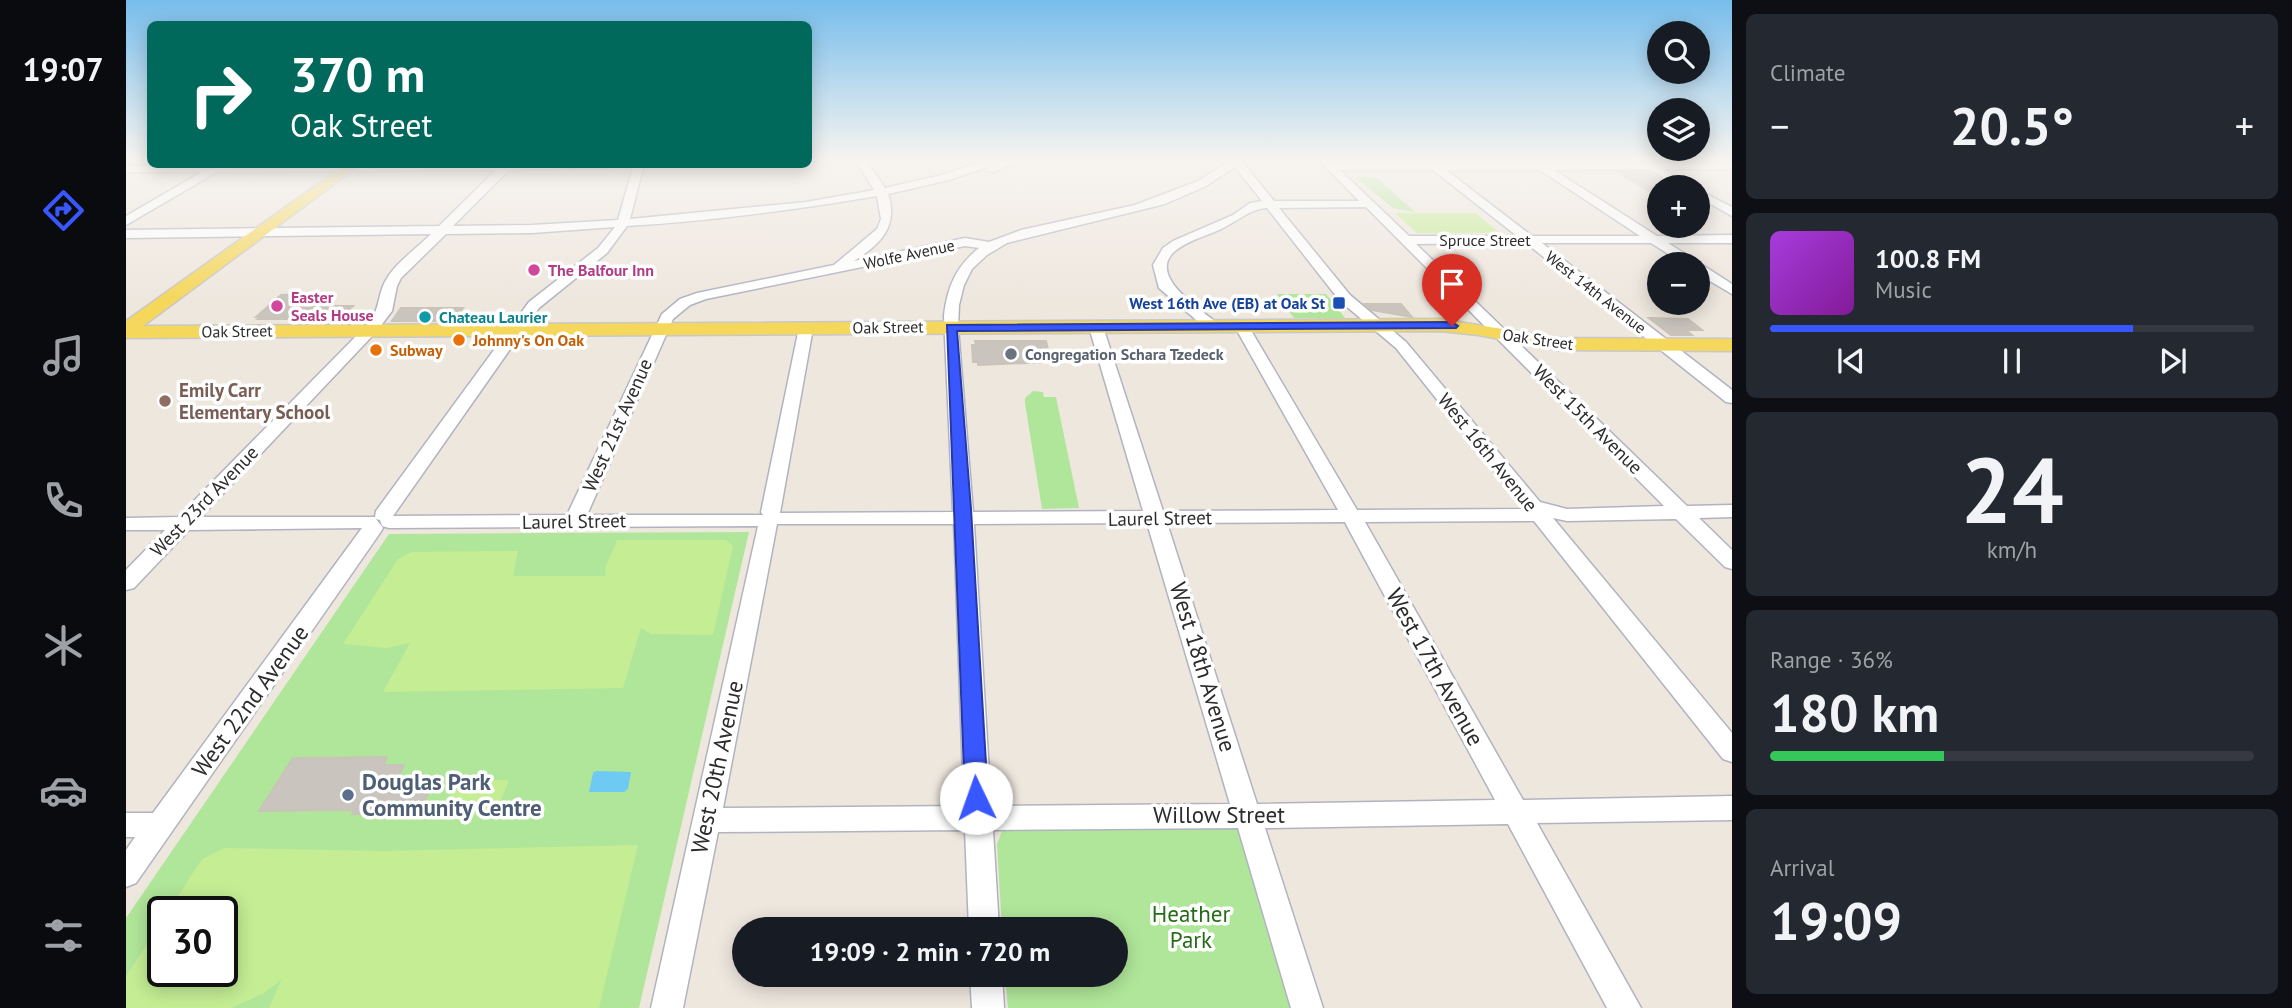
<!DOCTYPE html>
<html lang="en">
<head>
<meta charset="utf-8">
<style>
	body { margin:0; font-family:"PT Sans",sans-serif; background:#242831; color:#f1f3f6; height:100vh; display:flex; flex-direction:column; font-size:26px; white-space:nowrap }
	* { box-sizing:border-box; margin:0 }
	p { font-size:23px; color:#9ea1a6 }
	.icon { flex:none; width:38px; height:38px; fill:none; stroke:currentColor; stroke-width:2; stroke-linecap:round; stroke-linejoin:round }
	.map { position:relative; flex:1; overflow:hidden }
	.sheet { display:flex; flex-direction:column; gap:14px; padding:14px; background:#0d0f14; width:560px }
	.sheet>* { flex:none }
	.top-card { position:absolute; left:21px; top:21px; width:665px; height:147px; border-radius:10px; box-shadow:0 4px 18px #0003; background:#00695c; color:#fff; overflow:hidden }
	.controls { position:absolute; left:1521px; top:21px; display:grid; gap:14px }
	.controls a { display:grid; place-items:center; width:63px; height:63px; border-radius:50%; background:#171b24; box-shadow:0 4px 18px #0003; font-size:35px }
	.speed { position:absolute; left:21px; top:896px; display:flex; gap:14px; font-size:35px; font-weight:700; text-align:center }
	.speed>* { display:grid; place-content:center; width:91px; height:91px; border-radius:50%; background:#171b24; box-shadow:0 4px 18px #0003; line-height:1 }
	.speed .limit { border:4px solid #111; border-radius:10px; background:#fff; color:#111 }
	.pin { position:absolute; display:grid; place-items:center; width:60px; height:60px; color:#fff; margin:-72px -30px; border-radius:50% 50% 50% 0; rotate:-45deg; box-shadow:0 0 7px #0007 }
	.pin .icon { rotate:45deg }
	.me { position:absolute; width:77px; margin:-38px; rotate:357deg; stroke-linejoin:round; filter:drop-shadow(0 0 5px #0008) }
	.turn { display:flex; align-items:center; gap:24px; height:147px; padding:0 28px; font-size:32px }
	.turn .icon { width:91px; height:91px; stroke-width:2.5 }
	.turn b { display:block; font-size:49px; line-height:60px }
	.big { font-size:52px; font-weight:600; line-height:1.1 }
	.sheet .widget { flex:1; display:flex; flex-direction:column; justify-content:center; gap:10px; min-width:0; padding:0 24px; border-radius:10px; background:#242831 }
	.sheet .dial { align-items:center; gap:0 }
	.dial b { font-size:91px; line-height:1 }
	.song { display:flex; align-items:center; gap:21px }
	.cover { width:84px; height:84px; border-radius:10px; background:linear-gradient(135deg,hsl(280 70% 55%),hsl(290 70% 35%)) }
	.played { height:7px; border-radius:4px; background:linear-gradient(90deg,#3957ff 75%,#363941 75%) }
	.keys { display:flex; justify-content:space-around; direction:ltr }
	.heat { display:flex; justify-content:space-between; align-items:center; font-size:38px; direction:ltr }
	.charge { height:10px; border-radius:5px; background:linear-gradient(90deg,#34c759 36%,#363941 0) }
	.trip { position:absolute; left:606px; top:917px; width:396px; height:70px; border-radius:35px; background:#171b24; box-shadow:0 4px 18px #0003; font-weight:600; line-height:70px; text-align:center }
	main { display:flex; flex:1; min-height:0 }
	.tabs { display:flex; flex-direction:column; width:126px; justify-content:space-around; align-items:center; background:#090b0e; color:#9ea1a6 }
	.tabs .icon { width:49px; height:49px }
	.tabs .current { color:#3957ff }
	.tabs b { font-size:32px; color:#f1f3f6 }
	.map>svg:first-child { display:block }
	.green { fill:#b0e699; fill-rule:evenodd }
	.pitch { fill:#c4ed94 }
	.water { fill:#6ecaf3 }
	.building { fill:#c9c4bd; stroke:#c9c4b7; stroke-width:2 }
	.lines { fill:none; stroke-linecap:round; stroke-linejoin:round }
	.minor-casing { stroke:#b2b3c0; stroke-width:3 }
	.major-casing { stroke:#c8c8c8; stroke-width:3 }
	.minor { fill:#fff; fill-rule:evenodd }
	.major { fill:#f5d75b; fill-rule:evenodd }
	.route { fill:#3957ff; stroke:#2539a6; stroke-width:2 }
	.hotel-dot { fill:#d1479c; stroke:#fff; stroke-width:2.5 }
	.transit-dot { fill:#1a4fb4; stroke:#fff; stroke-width:2.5 }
	.culture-dot { fill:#0f9aa8; stroke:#fff; stroke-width:2.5 }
	.food-dot { fill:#e8710a; stroke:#fff; stroke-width:2.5 }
	.worship-dot { fill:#6b7280; stroke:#fff; stroke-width:2.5 }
	.education-dot { fill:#8d6e63; stroke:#fff; stroke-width:2.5 }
	.service-dot { fill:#5c6f8a; stroke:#fff; stroke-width:2.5 }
	.labels { text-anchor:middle; stroke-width:7; stroke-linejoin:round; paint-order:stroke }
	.far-street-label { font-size:16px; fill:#2c2c2c; stroke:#fff }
	.far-hotel-label { font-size:16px; font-weight:bold; fill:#b23c85; stroke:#fff; text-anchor:start }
	.far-transit-label { font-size:16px; font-weight:bold; fill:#164399; stroke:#fff; text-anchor:end }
	.far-culture-label { font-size:16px; font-weight:bold; fill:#0d838f; stroke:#fff; text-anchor:start }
	.far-food-label { font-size:16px; font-weight:bold; fill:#c56008; stroke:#fff; text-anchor:start }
	.far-worship-label { font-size:16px; font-weight:bold; fill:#5b616d; stroke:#fff; text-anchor:start }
	.education-label { font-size:19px; font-weight:bold; fill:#785e54; stroke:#fff; text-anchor:start }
	.street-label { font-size:19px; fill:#2c2c2c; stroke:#fff }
	.near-street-label { font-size:23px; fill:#2c2c2c; stroke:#fff }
	.near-service-label { font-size:23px; font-weight:bold; fill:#4e5e75; stroke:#fff; text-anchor:start }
	.near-park-label { font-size:23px; fill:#266c18; stroke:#fff }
</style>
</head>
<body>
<main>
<nav class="tabs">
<b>19:07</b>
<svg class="icon current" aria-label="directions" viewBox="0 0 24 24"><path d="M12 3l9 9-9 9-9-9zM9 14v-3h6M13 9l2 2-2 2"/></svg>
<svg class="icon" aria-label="music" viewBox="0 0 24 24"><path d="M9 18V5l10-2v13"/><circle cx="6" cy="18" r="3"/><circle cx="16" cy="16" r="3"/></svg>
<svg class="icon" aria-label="phone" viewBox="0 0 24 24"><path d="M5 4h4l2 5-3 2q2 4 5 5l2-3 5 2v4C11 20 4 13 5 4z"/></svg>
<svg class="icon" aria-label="climate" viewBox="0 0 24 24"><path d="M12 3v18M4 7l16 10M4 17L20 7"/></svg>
<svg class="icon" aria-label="car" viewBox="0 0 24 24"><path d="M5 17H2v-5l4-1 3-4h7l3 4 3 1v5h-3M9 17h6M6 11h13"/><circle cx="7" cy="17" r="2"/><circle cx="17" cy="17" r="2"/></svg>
<svg class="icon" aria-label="filters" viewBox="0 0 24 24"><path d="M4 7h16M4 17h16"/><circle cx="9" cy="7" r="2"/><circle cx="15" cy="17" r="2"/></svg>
</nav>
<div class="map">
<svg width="1606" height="1008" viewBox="0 0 1606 1008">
	<rect width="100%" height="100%" fill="#eee7de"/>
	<path class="green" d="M1229,177H1250L1289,212L1267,208Z
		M1151,294H1200L1219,318H1168Z
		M907,391L917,392L918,397H930L953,508L916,509L899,403V398Z
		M623,532L513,1008H0V918L263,534ZM37,912H96V971H37Z
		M1109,826L1113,829L1169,1008H882L879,975H989V929H876L871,844L877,829Z"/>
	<path class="pitch" d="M1269,213H1349L1374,233H1291Z
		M491,540H600L607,546L587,635L525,634L515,628L497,688L257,692L284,643L260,648L217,644L272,559L285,552L392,551L387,576H479L480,566Z
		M383,780L369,815L316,816L332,781Z
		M512,845L473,1008H143L156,979L138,993L105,1008H0V976L37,920V971H96V912H42L76,859L98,848L256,851Z"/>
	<path class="water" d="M470,771L505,772L502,789L498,792H463L467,773Z"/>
	<path class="building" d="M1491,172H1521L1549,187H1533V197Z
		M183,294L169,306H227L213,319H132L135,317H130L155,295Z
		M1239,304H1275L1286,317L1246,310Z
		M275,308H337L327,321H266Z
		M1523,318L1562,319L1576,330H1560L1566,335H1545Z
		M849,341H920L925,362L852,365V362H847L846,345H850Z
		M261,757L257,765H278L272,777L310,776L293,814H226L228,810L133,811L167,758Z"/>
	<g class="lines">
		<defs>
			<path id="minor" d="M729,159H739L759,188L816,175L863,159H898L867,172L858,170L869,164L823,180L762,194C773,226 754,245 728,261L839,238L863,242L895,230L1009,205L1072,181L1104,161L1103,159H1119L1116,162L1148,201H1233L1192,159H1203L1208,164H1301L1306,161L1312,164L1606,163V169H1538L1567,187H1554L1523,169L1428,170L1531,236L1606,235V243H1542L1606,284V294L1572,274V264H1558L1525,243H1416L1606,390V403L1600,402L1400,243L1290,244L1561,506L1606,505V517L1573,518L1606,550V569L1599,567L1550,519L1441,521L1427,518L1606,733V762L1597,759L1408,521L1239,522L1397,800L1606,796V820L1411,823L1515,1008H1481L1382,824L1139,828L1197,1008H1165L1112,828L867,830L873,929H843L839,830L592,832L557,1008H525L632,526L263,528L256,526L254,520L250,519L257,528L254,533L10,883L0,887V850L9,837H0V813H27L236,528L63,530L8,588L0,590V570L39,530H0V518L52,517L240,326C254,309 250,305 257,286C265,266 290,249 305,234L0,238V230L313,226L370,170L91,172L0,225V216L76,172H0V166L493,164L488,167L383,170L327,226L406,225L492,220L508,164H518L504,219L680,202L748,190ZM1109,167L1136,201L1124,203L1107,215L1047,241L1037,248L1027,265L1033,288L1082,330H1092L1094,327L1092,324C1075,309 1020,276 1049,251C1061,241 1079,236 1093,230C1109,223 1125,208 1141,208L1214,301L1270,348L1398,509L1231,510L1123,327L1116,323L1109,327L1212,510L1037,511L977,327L970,323L963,327L1017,511L847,512L832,327L833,305L838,285L846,269L861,255L881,243L1039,204L1080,186ZM1214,170H1307L1391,236H1283ZM1320,170H1414L1514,236H1406ZM751,196L755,219L751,229L708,265L571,293L554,299L536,314L441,515L267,516L413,308L481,253L501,226C585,221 668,210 751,196ZM1240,207L1538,506L1441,509L1414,502L1280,342L1224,295L1153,208ZM489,227L472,248L403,302L250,511L249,517H75L250,332L266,311L271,286L275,278L320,234L406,233ZM839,246L853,248C830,266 821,288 818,316L827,512L654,513L687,328L680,324L673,328L635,512L637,515H461L547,319L564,305L580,299ZM1219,522L1222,528L1369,800L1131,804L1041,523ZM1021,523L1104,804L865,806L848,524ZM651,524H828L838,806L597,808Z
				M1572,190L1606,207V216L1572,197Z
				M844,975H876L878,1008H846Z"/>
			<path id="major" d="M220,164H235L17,326L1314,319L1432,338L1606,339V351L1432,350L1352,335L1314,331L0,338V321Z"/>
		</defs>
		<use href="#minor" class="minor-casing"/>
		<use href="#major" class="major-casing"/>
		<use href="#minor" class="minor"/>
		<use href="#major" class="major"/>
	</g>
	<linearGradient id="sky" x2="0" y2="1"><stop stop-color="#77bdec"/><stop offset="0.53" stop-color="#f7f4f0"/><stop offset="1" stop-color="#f7f4f0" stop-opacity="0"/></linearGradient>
	<rect width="1606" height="300" fill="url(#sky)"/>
	<path class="route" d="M1326,322L1332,326L1330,328L831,331L845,509L862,798L858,805L850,808L843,805L839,798L821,325Z"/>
	<g class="hotel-dot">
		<circle cx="408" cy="270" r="7"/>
		<circle cx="151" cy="306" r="7"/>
	</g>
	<rect class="transit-dot" x="1206" y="296" width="14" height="14" rx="3.5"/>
	<circle class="culture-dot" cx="299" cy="317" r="7"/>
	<g class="food-dot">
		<circle cx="333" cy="340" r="7"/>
		<circle cx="250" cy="350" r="7"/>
	</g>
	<circle class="worship-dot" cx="885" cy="354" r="7"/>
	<circle class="education-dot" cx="39" cy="401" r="7"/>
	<circle class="service-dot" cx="222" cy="795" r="7"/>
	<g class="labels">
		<g class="far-street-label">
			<text x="1359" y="246">Spruce Street</text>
			<text transform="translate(783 254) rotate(-12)" y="6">Wolfe Avenue</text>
			<text transform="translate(1470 292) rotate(38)" y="6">West 14th Avenue</text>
			<text transform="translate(762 327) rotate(-1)" y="6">Oak Street</text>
			<text transform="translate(111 331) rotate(-1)" y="6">Oak Street</text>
			<text transform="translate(1412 339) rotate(8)" y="6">Oak Street</text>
		</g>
		<g class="far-hotel-label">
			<text x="422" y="276">The Balfour Inn</text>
			<text x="165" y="303">Easter<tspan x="165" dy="18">Seals House</tspan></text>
		</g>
		<g class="far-transit-label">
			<text x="1199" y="309">West 16th Ave (EB) at Oak St</text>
		</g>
		<g class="far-culture-label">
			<text x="313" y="323">Chateau Laurier</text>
		</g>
		<g class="far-food-label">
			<text x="347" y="346">Johnny's On Oak</text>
			<text x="264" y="356">Subway</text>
		</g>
		<g class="far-worship-label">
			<text x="899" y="360">Congregation Schara Tzedeck</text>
		</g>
		<g class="education-label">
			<text x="53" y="397">Emily Carr<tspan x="53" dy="22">Elementary School</tspan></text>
		</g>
		<g class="street-label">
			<text transform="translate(1462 419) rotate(45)" y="7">West 15th Avenue</text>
			<text transform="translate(491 425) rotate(-66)" y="7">West 21st Avenue</text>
			<text transform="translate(1362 452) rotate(51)" y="7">West 16th Avenue</text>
			<text transform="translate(78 501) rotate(-46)" y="7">West 23rd Avenue</text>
			<text transform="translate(1034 518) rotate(-1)" y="7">Laurel Street</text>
			<text transform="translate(448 521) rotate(-1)" y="7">Laurel Street</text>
		</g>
		<g class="near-street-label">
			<text transform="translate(1077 667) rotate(73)" y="8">West 18th Avenue</text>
			<text transform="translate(1309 667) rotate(61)" y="8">West 17th Avenue</text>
			<text transform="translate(124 701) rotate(-54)" y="8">West 22nd Avenue</text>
			<text transform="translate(591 767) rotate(-78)" y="8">West 20th Avenue</text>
			<text x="1093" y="823">Willow Street</text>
		</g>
		<g class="near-service-label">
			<text x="236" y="790">Douglas Park<tspan x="236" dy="26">Community Centre</tspan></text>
		</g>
		<g class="near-park-label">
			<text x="1065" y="922">Heather<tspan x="1065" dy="26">Park</tspan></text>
		</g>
	</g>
</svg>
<div class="controls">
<a><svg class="icon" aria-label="search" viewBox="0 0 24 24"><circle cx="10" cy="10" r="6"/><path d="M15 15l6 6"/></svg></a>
<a><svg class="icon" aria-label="layers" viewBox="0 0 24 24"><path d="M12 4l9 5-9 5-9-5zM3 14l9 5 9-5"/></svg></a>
<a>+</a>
<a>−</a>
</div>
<div class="speed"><div class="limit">30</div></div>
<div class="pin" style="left:1326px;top:326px;background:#d93025"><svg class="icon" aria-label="arrive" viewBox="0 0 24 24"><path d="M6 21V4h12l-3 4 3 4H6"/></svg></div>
<svg class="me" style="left:850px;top:798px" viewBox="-20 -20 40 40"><circle r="19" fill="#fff"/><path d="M0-13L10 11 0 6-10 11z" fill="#3957ff"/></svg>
<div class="trip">19:09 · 2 min · 720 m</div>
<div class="top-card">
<div class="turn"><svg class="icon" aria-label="right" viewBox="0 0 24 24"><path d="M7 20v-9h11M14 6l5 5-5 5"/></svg><div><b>370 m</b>Oak Street</div></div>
</div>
</div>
<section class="sheet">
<div class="widget"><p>Climate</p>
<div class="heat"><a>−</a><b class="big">20.5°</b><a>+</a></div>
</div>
<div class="widget">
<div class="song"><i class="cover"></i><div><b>100.8 FM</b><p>Music</p></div></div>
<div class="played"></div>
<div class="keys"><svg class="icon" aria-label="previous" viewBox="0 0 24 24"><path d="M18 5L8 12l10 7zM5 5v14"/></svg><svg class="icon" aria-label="pause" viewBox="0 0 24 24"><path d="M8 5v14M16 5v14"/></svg><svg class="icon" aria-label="next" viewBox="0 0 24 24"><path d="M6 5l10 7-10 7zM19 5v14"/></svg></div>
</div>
<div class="widget dial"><b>24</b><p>km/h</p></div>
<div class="widget"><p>Range · 36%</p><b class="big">180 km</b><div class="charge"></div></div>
<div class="widget"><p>Arrival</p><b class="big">19:09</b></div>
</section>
</main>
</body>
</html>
